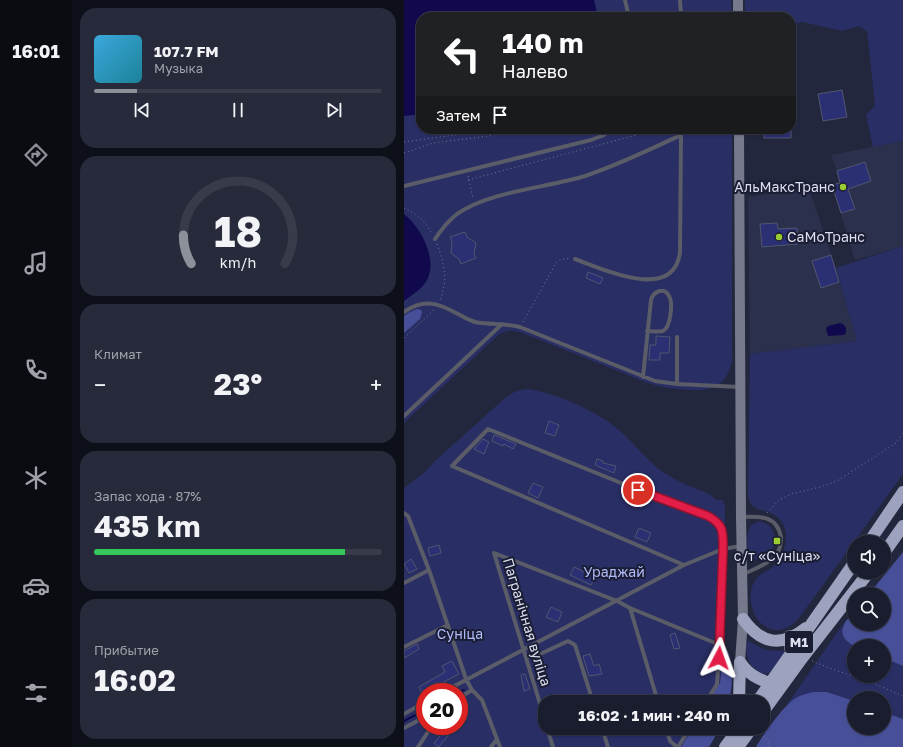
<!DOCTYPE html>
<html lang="ru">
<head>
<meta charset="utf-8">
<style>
	body { margin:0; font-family:"Golos Text",sans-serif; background:#272a3a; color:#f1f3f6; height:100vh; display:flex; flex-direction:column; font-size:15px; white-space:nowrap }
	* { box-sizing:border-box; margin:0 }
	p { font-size:13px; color:#9fa2aa }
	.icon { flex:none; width:22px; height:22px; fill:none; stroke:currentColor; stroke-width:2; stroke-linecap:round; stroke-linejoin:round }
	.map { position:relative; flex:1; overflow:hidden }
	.details { display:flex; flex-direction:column; gap:8px; padding:8px; background:#0e1019; width:332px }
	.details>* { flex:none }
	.guide { position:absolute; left:12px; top:12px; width:380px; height:122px; border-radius:16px; box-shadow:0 1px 3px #0004,0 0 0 1px #383b4a; background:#202124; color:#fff; overflow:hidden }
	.controls { position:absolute; left:443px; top:535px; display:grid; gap:8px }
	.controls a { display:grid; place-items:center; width:44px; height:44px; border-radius:50%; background:#1a1d2e; box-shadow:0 1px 3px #0004,0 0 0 1px #383b4a; font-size:20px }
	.speed { position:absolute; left:12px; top:683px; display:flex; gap:8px; font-size:20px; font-weight:700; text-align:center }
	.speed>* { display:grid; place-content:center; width:52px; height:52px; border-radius:50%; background:#1a1d2e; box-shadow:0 1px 3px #0004,0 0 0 1px #383b4a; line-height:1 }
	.speed .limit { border:6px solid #d22; background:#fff; color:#111 }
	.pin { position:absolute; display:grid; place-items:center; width:34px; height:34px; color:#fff; margin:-17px; border:2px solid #fff; border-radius:50%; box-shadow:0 1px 4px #0007 }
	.me { position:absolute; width:44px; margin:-22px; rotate:4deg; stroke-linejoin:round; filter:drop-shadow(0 0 3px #0008) }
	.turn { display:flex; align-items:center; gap:14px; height:84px; padding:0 20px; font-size:18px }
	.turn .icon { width:52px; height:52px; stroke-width:2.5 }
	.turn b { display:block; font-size:28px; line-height:34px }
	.then { display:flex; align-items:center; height:38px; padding:0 20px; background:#0003; gap:8px; font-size:15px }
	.big { font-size:30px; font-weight:700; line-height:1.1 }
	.details .tile { flex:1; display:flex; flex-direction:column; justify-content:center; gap:6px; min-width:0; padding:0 14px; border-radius:16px; background:#272a3a }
	.details .dial { align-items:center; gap:0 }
	.dial svg { height:104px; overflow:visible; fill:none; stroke:#383b4a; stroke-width:7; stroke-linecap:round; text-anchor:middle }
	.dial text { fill:#f1f3f6; stroke:none }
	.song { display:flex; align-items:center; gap:12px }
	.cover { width:48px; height:48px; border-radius:6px; background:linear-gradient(135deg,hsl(200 70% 55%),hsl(190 70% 35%)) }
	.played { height:4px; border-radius:2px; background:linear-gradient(90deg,#8c9099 15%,#383b4a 15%) }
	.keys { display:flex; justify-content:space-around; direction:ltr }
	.heat { display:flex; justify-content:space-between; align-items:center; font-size:22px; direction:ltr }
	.charge { height:6px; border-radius:3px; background:linear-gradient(90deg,#34c759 87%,#383b4a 0) }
	.trip { position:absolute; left:134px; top:695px; width:232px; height:40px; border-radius:16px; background:#1a1d2e; box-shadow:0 1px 3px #0004,0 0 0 1px #383b4a; font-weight:700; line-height:40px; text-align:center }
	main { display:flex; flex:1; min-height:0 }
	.dock { display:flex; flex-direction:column; width:72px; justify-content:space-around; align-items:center; background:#0a0c12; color:#9fa2aa }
	.dock .icon { width:28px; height:28px }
	.dock .on { color:#8c9099 }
	.dock b { font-size:18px; color:#f1f3f6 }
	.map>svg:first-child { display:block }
	.built { fill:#2b304c }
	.green { fill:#292e64; fill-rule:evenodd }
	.forest { fill:#474f98 }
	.water { fill:#11094e }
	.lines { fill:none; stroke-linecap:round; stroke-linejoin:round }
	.stream { stroke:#11094e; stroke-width:2 }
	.building { fill:#2b2f74; stroke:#51566f }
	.path { stroke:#777a8d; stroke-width:1; stroke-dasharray:1 3; stroke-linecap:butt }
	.lane { stroke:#5a5c68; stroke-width:4 }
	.secondary { stroke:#75798b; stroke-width:10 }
	.highway { stroke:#9da3be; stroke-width:12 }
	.route-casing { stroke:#92132f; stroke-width:10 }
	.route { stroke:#e11d48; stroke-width:7 }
	.poi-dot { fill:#9bcb32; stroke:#1a1d33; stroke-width:1.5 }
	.labels { text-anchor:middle; stroke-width:4; stroke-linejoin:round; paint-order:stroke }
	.shield { fill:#1a1d33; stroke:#a2a5b6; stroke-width:1 }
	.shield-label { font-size:13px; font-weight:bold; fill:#dcdfee }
	.poi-label { font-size:14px; fill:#dcdfee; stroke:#1a1d33; text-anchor:end }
	.park-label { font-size:14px; fill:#b0bcf9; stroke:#1a1d33 }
	.street-label { font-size:14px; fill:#dcdfee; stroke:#1a1d33 }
</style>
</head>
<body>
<main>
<nav class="dock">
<b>16:01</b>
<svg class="icon on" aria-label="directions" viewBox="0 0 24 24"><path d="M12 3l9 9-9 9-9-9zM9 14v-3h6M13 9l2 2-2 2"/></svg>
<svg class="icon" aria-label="music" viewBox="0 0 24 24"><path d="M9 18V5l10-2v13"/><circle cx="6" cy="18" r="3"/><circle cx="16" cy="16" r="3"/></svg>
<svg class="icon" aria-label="phone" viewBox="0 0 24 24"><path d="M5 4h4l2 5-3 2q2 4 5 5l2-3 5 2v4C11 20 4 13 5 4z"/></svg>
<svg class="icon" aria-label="climate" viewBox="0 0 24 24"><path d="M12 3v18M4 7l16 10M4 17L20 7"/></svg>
<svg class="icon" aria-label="car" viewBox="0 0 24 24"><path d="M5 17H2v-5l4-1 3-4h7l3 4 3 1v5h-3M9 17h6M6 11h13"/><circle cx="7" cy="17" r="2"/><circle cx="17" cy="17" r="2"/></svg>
<svg class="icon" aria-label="filters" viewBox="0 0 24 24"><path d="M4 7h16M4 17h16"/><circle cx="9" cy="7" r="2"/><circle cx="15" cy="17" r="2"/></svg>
</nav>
<section class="details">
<div class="tile">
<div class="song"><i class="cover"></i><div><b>107.7 FM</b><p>Музыка</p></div></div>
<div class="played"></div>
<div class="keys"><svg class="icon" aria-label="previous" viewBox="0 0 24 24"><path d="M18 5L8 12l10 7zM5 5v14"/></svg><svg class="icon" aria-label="pause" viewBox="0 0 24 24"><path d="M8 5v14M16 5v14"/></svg><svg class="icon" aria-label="next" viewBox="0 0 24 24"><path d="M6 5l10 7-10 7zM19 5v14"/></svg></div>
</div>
<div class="tile dial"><svg viewBox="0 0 100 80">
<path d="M14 69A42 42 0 1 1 86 69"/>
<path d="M14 69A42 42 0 0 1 8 47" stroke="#8c9099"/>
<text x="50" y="56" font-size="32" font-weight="700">18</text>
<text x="50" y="72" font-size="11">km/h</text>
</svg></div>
<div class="tile"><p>Климат</p>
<div class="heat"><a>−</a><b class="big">23°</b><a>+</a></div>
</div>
<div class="tile"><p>Запас хода · 87%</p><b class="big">435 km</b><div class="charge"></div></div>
<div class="tile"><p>Прибытие</p><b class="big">16:02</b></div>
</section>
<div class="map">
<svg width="499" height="747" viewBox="0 0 499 747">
	<rect width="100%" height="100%" fill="#23273d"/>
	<path class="built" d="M499,141V246L451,260L428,185L436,182L427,155Z
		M404,186L432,268L453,341L346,354L344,197Z"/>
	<path class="green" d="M0,0H327L328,17H17V129H328V361C322,387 309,391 284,390C270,389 257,387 244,383L121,334C110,330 102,328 92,337L0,423Z
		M341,0H499V141L469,147L462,115L471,105L463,31L454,26L439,31L398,22L387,25V17H341Z
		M499,246V474L393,621C386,626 379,631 371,630C349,627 341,597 351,580C355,575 361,572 366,569C378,561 382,548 382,534C381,522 373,514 361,511C358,510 353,509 350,507C346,504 345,500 344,496L346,354L453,341L432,268Z
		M123,389C151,392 194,412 215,430C230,443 242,459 257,471C273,482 290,487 307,495L312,500H319L321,508L319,651L316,683L307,695L304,702H141V728H289L277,747H0V488L21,472L31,461L101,398L112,391ZM21,692H55V726H21Z
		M355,521C384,526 368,570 347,557C342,549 342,534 347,525Z
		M441,621L438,628L445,643L450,646V676H480V658L499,666V719L480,712V698H450V701L423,692L380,709Z
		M345,641L361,650L380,651V653L366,673L360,674C344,666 343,661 342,644Z"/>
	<path class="forest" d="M13,309L17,310L18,312L16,319L0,333V316L4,313Z
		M499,552V666L480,658V646C471,646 459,648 451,646C448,645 445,643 443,641C432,631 443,619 450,611V624H480V594H465Z
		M320,650H323C331,665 328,686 325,702H304L307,695L316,683Z
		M409,692H423L450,701V728H480V712L499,719V747H352C359,735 378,708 389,700C395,695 402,694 409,692Z
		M289,728H316L305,747H277Z"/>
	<path class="water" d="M0,0H190L194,17H17V114L0,116Z
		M0,214C17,227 34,260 23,280C18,289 8,295 0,301Z
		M436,323L439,324L442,328V333L440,335L424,336L422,329L424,326Z"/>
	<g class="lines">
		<path class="stream" d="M55,692L60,690
			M0,721L21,710"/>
	</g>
	<path class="building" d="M438,90L443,117L419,121L414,94Z
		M360,129H387V138H360Z
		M461,162L467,181L444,189L451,209L437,213L428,185L436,183L433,171Z
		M373,223L374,229L393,228L394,244L358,247L356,224Z
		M61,232L63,237L72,243L70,254L72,258L57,264L55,259L47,253L48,242L46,237Z
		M427,255L435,282L417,288L408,261Z
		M184,272L199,278L196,284L182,278Z
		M252,336L266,337L265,353H256V360H245L246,345H252Z
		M145,421L155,425L151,436L141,433Z
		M90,435L112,444L109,449L100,444L99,446L88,441Z
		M79,439L85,442L80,454L70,449Z
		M193,459L199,461V463L212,466L210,473L191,465Z
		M129,483L139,487L134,498L124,493Z
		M235,528L247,533L243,542L231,537Z
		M35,545L37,553L26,556L24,548Z
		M7,559L13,569L5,573L0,564Z
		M170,567L191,577L187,585L166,575Z
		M147,607L158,612L154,622L142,617Z
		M271,633L276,648L270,649L266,635Z
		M13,644L15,649L0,658V651Z
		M186,654L190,666L195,664L198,674L185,676L179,656Z
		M48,661L55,674L18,693L15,687L41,672L38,666Z
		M121,674L126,689L120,691L117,675Z
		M33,726H51L40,741H39L35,747L30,743L40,731Z"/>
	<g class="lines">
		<path class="path" d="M0,142L65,133L78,129
			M0,153L29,143L85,136L115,129
			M64,176L69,198
			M64,180L255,129
			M0,208C12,213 22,222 28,234
			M33,244C41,266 44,278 36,301
			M119,322L152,263L156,260L166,258
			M0,338L30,310
			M363,513L375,500L387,494L416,487L433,481L492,443L499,433
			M408,661L428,669L464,681L499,696
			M356,734L364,740L365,747"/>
		<path class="lane" d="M221,0L225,17
			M276,0L277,17
			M0,186L187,140L200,135L207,129
			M31,239C37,230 44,221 53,214C86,191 142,188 181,176C214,165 245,150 277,135V129
			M171,259C199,269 270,303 276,252L277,135L271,132L261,129
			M0,312C20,298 34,303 54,314C59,317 65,320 71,322C86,325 101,323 116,327L251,381L273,384L336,387
			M273,337V384
			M239,377L247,300C249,292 260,286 265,296C269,302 267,327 259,331C255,332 248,331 243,331
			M0,416L98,324
			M0,513L4,516L25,570L62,679L68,690
			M337,517C355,516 373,515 377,537C377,543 376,550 372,555C365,564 350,569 340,574
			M90,553L213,601L226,608L316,645
			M90,553L141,720
			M280,565L48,466L84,429L254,498L304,517L314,522L317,526L319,535L316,645L313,684L302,702
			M0,583L25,570
			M226,608L254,702
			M0,647L44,625
			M122,657L132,656L164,641L171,645L189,702
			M39,692L280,565L319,549L337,546
			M55,698L68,690L78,700L96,747
			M0,714L21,702
			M0,728L21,717
			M143,728L149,747
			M198,728L204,747
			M262,728L266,741L273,747
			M14,747L28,726
			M87,747L93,739
			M274,747L286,728"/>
		<path class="secondary" d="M334,0V17
			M335,129L337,517L339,619L336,662"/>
		<path class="highway" d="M465,542L499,492
			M480,553L499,526
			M339,619C357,644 377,648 402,628
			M336,662C346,677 357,680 373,686
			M335,702L336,662
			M353,702L450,563
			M359,712L399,657L465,572
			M321,747L335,728
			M334,747L348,728"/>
	</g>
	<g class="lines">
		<defs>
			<path id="route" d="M234,490L304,516C320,525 319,532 319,549L315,658"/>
		</defs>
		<use href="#route" class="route-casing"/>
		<use href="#route" class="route"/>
	</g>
	<g class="poi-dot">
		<circle cx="439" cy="187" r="4"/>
		<circle cx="375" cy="237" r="4"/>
		<rect x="369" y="537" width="8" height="8" rx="2"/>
	</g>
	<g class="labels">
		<rect class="shield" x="381" y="631" width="28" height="22" rx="3"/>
		<g class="shield-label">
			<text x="395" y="647">М1</text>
		</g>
		<g class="poi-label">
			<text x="431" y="192">АльМаксТранс</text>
			<text x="383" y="242" text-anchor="start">СаМоТранс</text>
			<text x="373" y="561" text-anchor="middle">с/т «Суніца»</text>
		</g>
		<g class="park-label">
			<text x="210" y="577">Ураджай</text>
			<text x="56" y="639">Суніца</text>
		</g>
		<g class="street-label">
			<text transform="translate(123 622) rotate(73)" y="5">Пагранічная вуліца</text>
		</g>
	</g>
</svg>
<div class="controls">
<a><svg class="icon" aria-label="sound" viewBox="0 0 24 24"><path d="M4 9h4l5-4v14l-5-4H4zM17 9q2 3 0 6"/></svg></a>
<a><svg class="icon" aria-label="search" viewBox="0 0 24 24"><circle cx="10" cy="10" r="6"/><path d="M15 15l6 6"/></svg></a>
<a>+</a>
<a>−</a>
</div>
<div class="speed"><div class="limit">20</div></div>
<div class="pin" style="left:234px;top:490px;background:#d93025"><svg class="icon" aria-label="arrive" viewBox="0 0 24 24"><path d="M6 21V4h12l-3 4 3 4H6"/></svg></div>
<svg class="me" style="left:315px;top:658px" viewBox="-20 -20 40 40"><path d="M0-17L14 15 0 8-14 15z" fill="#e11d48" stroke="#fff" stroke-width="4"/></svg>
<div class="trip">16:02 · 1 мин · 240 m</div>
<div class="guide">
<div class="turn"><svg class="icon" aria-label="left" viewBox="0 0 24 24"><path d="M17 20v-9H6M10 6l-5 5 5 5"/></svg><div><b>140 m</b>Налево</div></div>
<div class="then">Затем<svg class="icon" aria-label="arrive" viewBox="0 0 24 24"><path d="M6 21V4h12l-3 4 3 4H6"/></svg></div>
</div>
</div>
</main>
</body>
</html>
